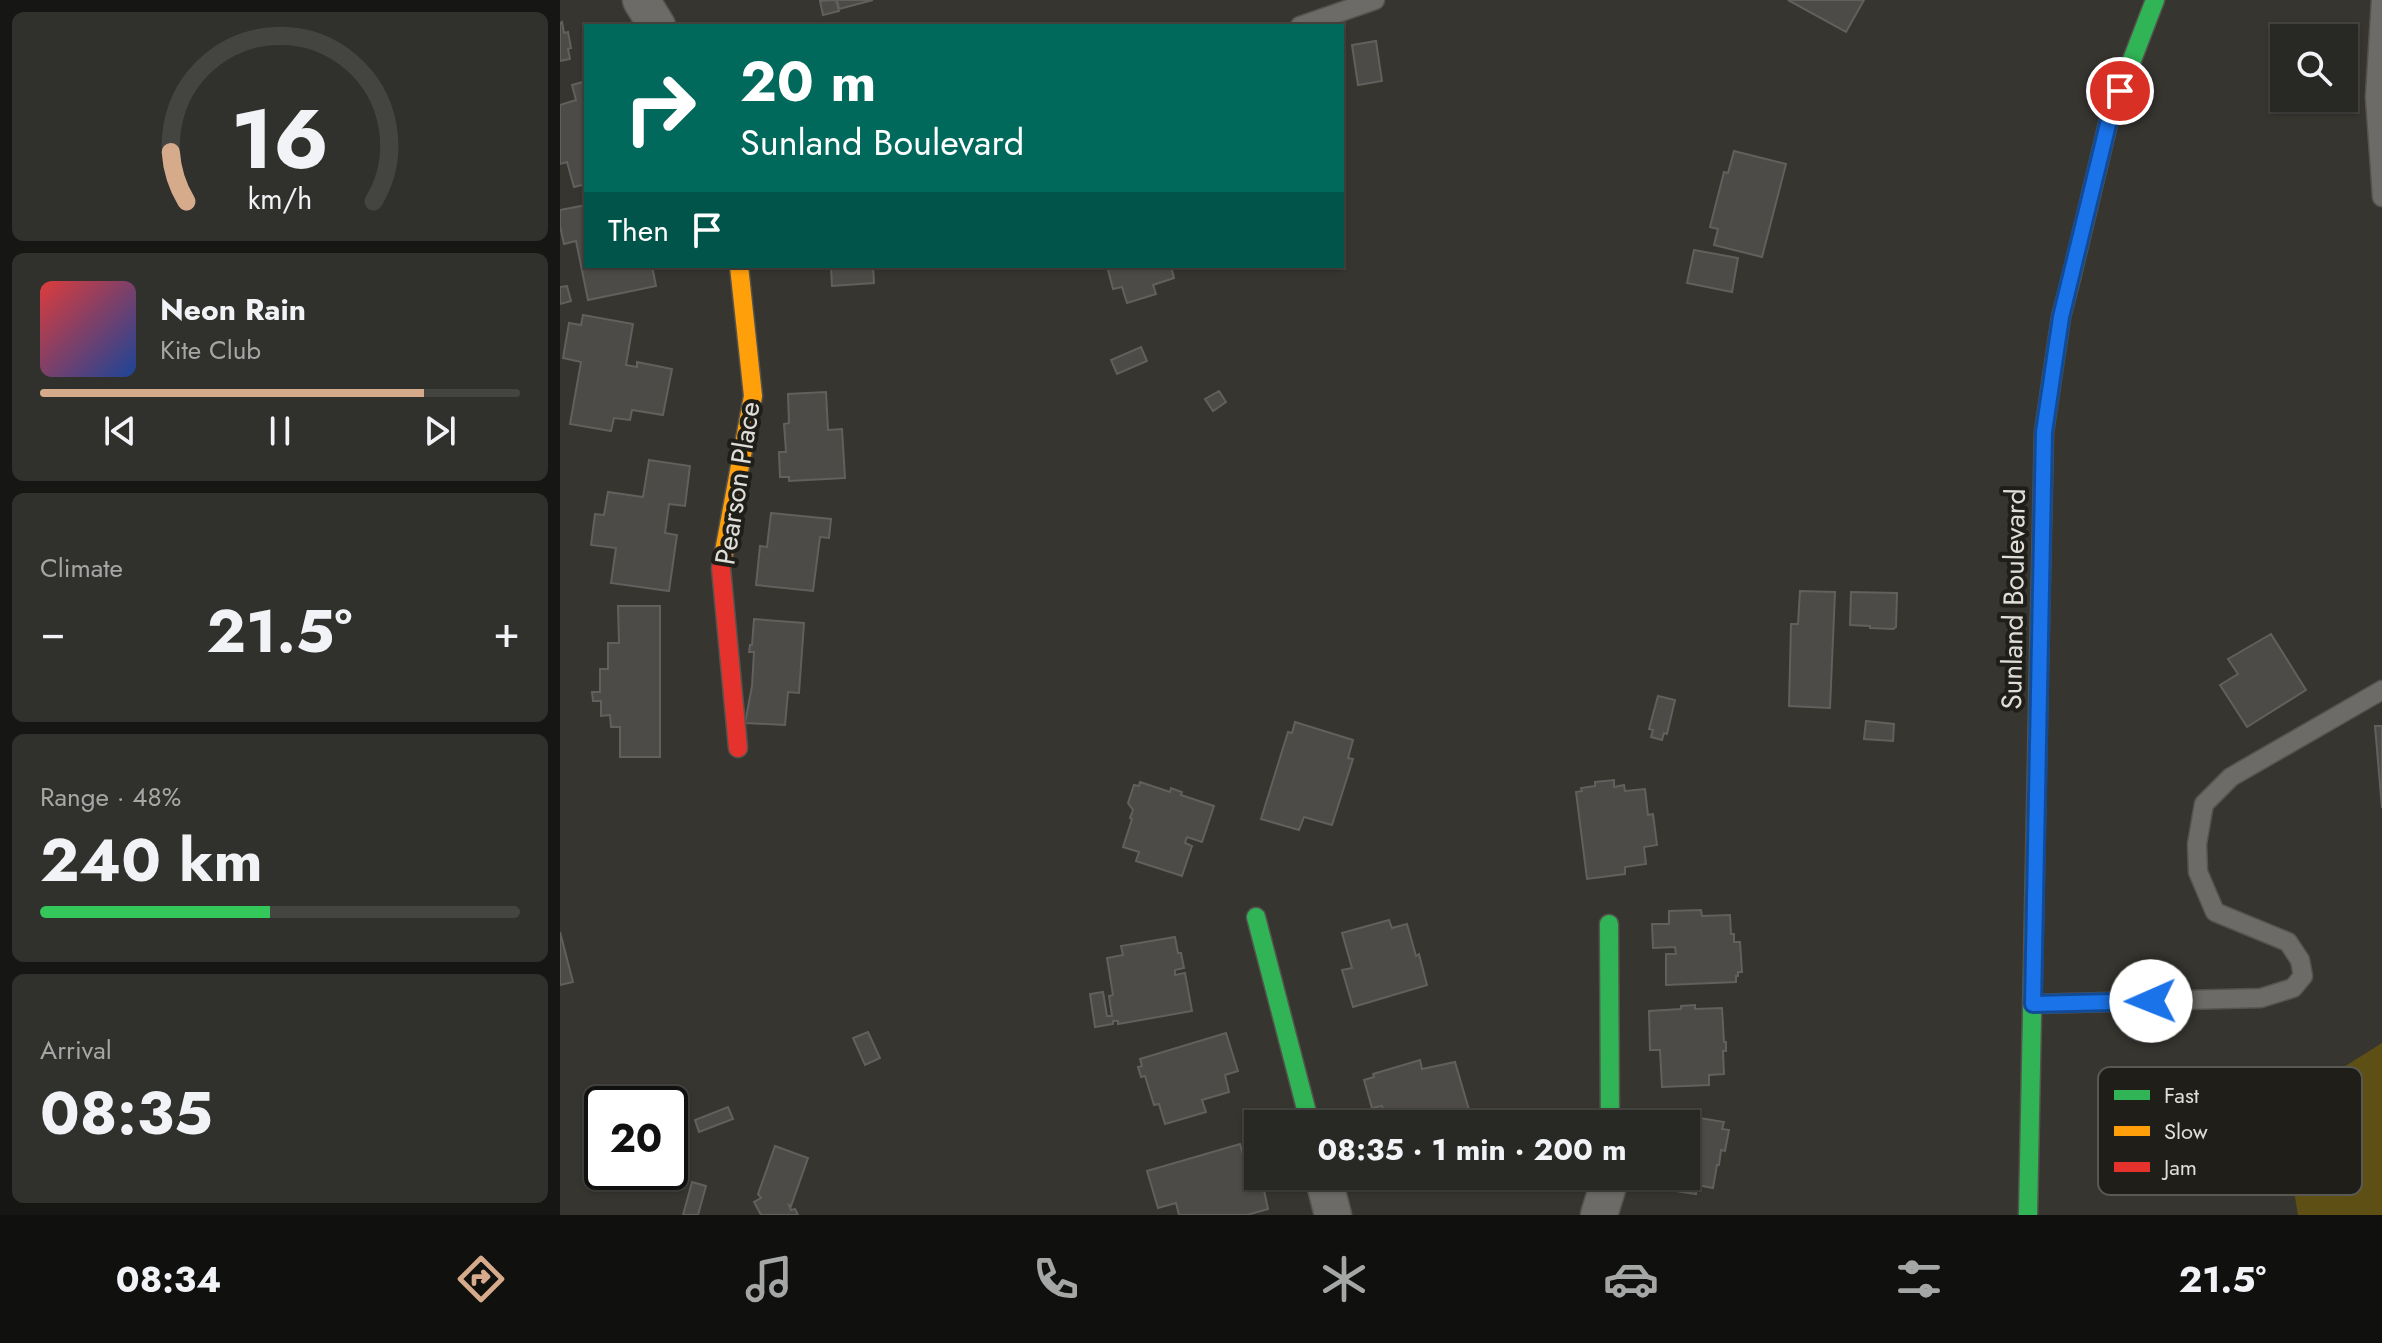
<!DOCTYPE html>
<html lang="en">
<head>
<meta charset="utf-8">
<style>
	body { margin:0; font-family:Jost,sans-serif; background:#30302c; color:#f1f3f6; height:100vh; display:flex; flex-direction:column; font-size:30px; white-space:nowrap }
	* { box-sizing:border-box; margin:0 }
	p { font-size:26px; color:#a5a6a6 }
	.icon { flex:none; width:44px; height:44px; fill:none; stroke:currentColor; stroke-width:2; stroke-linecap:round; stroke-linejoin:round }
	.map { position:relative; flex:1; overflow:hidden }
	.drawer { display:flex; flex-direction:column; gap:12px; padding:12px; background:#161614; width:560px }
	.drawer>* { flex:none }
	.hud { position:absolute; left:24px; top:24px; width:760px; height:244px; border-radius:0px; box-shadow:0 2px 6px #0004,0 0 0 2px #444441; background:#00695c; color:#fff; overflow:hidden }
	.buttons { position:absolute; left:1710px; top:24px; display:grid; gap:16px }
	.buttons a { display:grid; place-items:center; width:88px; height:88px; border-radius:0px; background:#282824; box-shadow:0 2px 6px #0004,0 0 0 2px #444441; font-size:40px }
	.speed { position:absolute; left:24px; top:1086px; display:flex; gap:16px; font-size:40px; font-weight:700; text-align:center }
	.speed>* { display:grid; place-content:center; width:104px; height:104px; border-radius:50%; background:#282824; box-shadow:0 2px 6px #0004,0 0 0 2px #444441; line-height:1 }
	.speed .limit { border:4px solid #111; border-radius:12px; background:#fff; color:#111 }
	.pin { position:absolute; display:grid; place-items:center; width:68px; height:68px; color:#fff; margin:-34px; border:4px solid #fff; border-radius:50%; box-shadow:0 2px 8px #0007 }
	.me { position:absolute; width:88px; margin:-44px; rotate:269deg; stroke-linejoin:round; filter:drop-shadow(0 0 6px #0008) }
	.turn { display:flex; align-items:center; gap:28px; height:168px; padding:0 24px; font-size:36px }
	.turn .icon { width:104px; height:104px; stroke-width:2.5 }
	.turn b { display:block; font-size:56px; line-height:68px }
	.then { display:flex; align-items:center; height:76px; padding:0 24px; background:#0003; gap:16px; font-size:30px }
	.big { font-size:60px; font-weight:700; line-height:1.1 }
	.drawer .card { flex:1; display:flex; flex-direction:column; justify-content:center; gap:12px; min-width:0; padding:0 28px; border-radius:12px; background:#30302c }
	.drawer .dial { align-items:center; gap:0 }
	.dial svg { height:208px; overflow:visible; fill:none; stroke:#444441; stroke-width:7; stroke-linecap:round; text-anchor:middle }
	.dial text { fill:#f1f3f6; stroke:none }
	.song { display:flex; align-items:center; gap:24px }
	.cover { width:96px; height:96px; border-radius:12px; background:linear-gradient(135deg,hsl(0 70% 55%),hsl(220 70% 35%)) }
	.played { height:8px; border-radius:4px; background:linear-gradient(90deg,#d6ab8b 80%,#444441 80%) }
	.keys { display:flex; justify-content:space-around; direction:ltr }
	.heat { display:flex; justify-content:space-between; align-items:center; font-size:44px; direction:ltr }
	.charge { height:12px; border-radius:6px; background:linear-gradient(90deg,#34c759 48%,#444441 0) }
	.trip { position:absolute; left:684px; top:1110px; width:456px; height:80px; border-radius:0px; background:#282824; box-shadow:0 2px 6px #0004,0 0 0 2px #444441; font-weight:700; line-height:80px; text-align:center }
	.tab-bar { display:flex; height:128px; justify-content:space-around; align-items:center; background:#10100e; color:#a5a6a6 }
	.tab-bar .icon { width:56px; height:56px }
	.tab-bar .on { color:#d6ab8b }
	.tab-bar b { font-size:36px; color:#f1f3f6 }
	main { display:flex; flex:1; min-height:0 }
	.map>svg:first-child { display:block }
	.green { fill:#5e5015 }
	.building { fill:#4c4b47; stroke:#61605d; stroke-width:2 }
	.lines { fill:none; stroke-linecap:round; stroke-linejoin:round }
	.lane-casing { stroke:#54534e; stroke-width:21 }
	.street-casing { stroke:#54534e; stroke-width:39 }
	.fast-casing { stroke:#54534e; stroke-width:21 }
	.slow-casing { stroke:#54534e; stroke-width:21 }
	.jam-casing { stroke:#54534e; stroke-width:21 }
	.lane { stroke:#6c6b67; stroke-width:18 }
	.street { stroke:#6c6b67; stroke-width:36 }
	.fast { stroke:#30b455; stroke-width:18 }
	.slow { stroke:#ff9f0a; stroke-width:18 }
	.jam { stroke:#e5322d; stroke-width:18 }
	.route-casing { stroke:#114b97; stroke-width:20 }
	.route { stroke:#1a73e8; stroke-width:14 }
	.labels { text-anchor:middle; stroke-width:8; stroke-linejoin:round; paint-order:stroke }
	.street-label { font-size:28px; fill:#e0ded8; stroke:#1f1e19 }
	.key { fill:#1f1e19; stroke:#595852; stroke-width:2 }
	.key-label { font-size:22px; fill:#e0ded8 }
</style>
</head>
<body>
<main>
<section class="drawer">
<div class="card dial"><svg viewBox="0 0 100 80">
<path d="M14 69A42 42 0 1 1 86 69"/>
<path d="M14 69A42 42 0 0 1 8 50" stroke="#d6ab8b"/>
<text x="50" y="56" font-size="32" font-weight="700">16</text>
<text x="50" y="72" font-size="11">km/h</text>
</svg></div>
<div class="card">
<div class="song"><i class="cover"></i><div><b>Neon Rain</b><p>Kite Club</p></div></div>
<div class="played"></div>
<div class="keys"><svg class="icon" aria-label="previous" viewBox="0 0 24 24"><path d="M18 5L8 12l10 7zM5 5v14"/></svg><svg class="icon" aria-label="pause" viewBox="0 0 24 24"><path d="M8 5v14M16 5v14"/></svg><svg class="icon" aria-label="next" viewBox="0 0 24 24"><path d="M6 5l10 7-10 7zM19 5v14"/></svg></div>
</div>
<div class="card"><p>Climate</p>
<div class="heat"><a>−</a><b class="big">21.5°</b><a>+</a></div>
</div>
<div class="card"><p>Range · 48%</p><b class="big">240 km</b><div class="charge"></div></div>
<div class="card"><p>Arrival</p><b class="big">08:35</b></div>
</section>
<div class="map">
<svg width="1822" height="1215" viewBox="0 0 1822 1215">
	<rect width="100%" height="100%" fill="#363530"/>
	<path class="green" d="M1822,1043V1215H1738L1720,1107Z"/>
	<path class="building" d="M276,0L279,11L263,15L260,1Z
		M277,0H313L279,9Z
		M1228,0H1304L1286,32Z
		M2,22L4,33L8,32L11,48L8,49L10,59L0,61V23Z
		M816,41L822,81L798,85L792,45Z
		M26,81V184L14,187L7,162L0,164V105L16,100L12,85Z
		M1174,151L1226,164L1202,257L1154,245L1158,229L1150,227L1164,172L1168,173Z
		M26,205V266H92L96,286L28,300L16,241L4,244L0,226V210Z
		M1134,250L1178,258L1172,292L1127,283Z
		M271,266H313L314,283L272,286Z
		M547,266H611L614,278L593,285L596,294L567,303L562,287L553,289Z
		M7,286L11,301L0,304V287Z
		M23,315L73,324L66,365L77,367V362L112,369L103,415L72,410L70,420L54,418L51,431L10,424L21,362L3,358L9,323L21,325Z
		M581,347L587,361L557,374L551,360Z
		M659,391L666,402L653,411L645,399Z
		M266,392L268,430L282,429L285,478L229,481V477H220L219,452H226L224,424L229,423L228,394Z
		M89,460L130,466L125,506L109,504L105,533L117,535L109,591L51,583L56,548L31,545L35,514L44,515L48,492L83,497Z
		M211,513L271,519L269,538L260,537L253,591L196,585L200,546L207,547Z
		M1240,591L1275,592L1270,708L1229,706L1231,624H1238Z
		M1291,592L1337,593L1336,627L1333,629L1310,628V626L1290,625Z
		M58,606H100V757H60V727H51L50,715L41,716V701H33L32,692H40V669H48V643H59Z
		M194,619L244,623L239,693L228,692L225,725L185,723L192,686L194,652H189L190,645H192Z
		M1711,634L1746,690L1687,727L1660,685L1678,674L1668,659Z
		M1098,696L1115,700L1107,734L1104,733L1102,740L1091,737L1093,730L1089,729Z
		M1306,721L1334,724L1333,741L1304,739Z
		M735,722L793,740L788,758L793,759L772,825L744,817L739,830L701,819L728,732L732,733Z
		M1815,726H1822V808Z
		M1054,780V787L1064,785L1065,791L1085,789L1088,815L1093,814L1097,845L1084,847L1086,864L1065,867V874L1027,879L1016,792L1022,791L1021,788L1035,786V782Z
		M580,782L610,792L611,788L622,792L621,795L654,806L642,842L627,837L625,843L632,846L622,876L576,861L579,852L563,847L572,819L570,818L573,810L568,803L574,785L579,786Z
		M1141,910L1142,916L1170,915L1171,934H1174V942H1180L1182,972H1178V976H1176V982L1106,985V954H1116L1115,947L1093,948L1092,924H1109V911Z
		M829,920L832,928L847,924L856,956L859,954L867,985L793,1007L782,970L792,968L782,933Z
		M0,932L13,982L0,985Z
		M615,937L618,953H621L624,968L615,970V975L625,973L632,1011L558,1024V1021H553V1024L535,1027L530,994L543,992L547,1016H552L549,996L553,995L547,958L563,955L561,946Z
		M1135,1005V1009L1162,1008L1164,1042H1166V1051H1163L1164,1074L1149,1075V1085L1102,1087L1100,1050H1090L1089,1011L1121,1009V1006Z
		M308,1032L320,1058L305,1065L293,1038Z
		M666,1033L678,1071L665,1075L669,1092L642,1100L646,1112L605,1124L599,1104L594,1105L585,1076L581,1077L578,1067L582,1066L580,1059Z
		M860,1060L862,1069L895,1062L912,1120L898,1124H817L814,1114L824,1111L822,1106L812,1108L804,1080L814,1077L813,1074Z
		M168,1107L173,1119L139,1132L135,1120Z
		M1100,1112L1124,1116V1112L1135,1114L1134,1117L1164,1122L1162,1129L1169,1130L1165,1151L1161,1150L1159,1165H1157L1153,1188L1137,1185L1136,1194L1089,1187L1091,1176H1126V1124H1090V1120H1098Z
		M680,1144L688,1173L698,1170V1176H701L708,1209L687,1215H619L616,1203L598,1208L587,1171Z
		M215,1146L248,1158L231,1206L229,1205L231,1210L235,1209L238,1215H201L194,1202L201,1198L198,1194Z
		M132,1182L146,1186L138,1215H123Z"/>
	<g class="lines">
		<defs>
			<path id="lane" d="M1821,0L1815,97L1822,197
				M740,26L815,0
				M1473,1004L1701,998L1733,988L1743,976L1740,960L1728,942L1655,912L1638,872L1637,844L1644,804L1671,777L1822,690"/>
			<path id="street" d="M81,0L97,26
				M763,1176L773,1215
				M1039,1215L1051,1176"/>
			<path id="fast" d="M1511,278L1549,120L1595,0
				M696,917L750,1124
				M1049,924L1050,1124
				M1468,1215L1479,663"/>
			<path id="slow" d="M163,557L193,396L179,266
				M1479,663L1484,432L1501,317L1511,278"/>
			<path id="jam" d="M163,557L161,568L178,748"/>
		</defs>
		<use href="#lane" class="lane-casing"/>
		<use href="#street" class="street-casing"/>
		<use href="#fast" class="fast-casing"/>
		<use href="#slow" class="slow-casing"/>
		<use href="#jam" class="jam-casing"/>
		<use href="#lane" class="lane"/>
		<use href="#street" class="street"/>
		<use href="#fast" class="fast"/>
		<use href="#slow" class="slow"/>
		<use href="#jam" class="jam"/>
	</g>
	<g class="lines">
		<defs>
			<path id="route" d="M1560,91L1549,120L1501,317L1484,432L1473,1004L1591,1001"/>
		</defs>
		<use href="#route" class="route-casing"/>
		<use href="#route" class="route"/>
	</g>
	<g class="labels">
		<g class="street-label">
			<text transform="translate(177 483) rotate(-81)" y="10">Pearson Place</text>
			<text transform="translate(1453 599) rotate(-89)" y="10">Sunland Boulevard</text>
		</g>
	</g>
	<rect x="1538" y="1067" width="264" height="128" rx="12" class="key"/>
	<rect x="1554" y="1090" width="36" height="10" fill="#30b455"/>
	<rect x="1554" y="1126" width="36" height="10" fill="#ff9f0a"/>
	<rect x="1554" y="1162" width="36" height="10" fill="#e5322d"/>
	<g class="key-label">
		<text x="1604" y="1103">Fast</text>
		<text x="1604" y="1139">Slow</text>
		<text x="1604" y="1175">Jam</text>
	</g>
</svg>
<div class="buttons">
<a><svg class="icon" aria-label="search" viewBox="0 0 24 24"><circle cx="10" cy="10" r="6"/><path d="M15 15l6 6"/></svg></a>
</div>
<div class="speed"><div class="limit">20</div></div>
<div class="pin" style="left:1560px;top:91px;background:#d93025"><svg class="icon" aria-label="arrive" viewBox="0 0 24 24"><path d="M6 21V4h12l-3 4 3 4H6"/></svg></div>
<svg class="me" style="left:1591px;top:1001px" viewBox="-20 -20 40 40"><circle r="19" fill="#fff"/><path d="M0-13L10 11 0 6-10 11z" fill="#1a73e8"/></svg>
<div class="trip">08:35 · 1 min · 200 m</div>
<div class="hud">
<div class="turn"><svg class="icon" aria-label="right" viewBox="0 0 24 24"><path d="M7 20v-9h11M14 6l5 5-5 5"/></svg><div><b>20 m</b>Sunland Boulevard</div></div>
<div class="then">Then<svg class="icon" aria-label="arrive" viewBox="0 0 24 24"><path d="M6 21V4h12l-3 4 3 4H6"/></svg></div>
</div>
</div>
</main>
<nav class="tab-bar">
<b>08:34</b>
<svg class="icon on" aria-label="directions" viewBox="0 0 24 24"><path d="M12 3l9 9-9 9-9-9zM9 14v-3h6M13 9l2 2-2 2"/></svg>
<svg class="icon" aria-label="music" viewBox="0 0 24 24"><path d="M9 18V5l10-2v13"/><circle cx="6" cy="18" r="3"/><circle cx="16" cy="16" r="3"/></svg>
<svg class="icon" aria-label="phone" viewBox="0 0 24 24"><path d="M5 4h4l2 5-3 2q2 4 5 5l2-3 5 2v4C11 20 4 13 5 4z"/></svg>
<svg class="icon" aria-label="climate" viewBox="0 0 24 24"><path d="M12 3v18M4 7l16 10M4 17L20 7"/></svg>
<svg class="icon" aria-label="car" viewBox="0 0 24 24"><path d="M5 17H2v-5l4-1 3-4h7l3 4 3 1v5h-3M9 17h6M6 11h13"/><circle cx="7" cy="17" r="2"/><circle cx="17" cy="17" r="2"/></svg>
<svg class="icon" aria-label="filters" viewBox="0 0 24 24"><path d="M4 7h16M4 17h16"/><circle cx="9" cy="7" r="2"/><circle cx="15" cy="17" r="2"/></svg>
<b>21.5°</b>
</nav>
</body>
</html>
